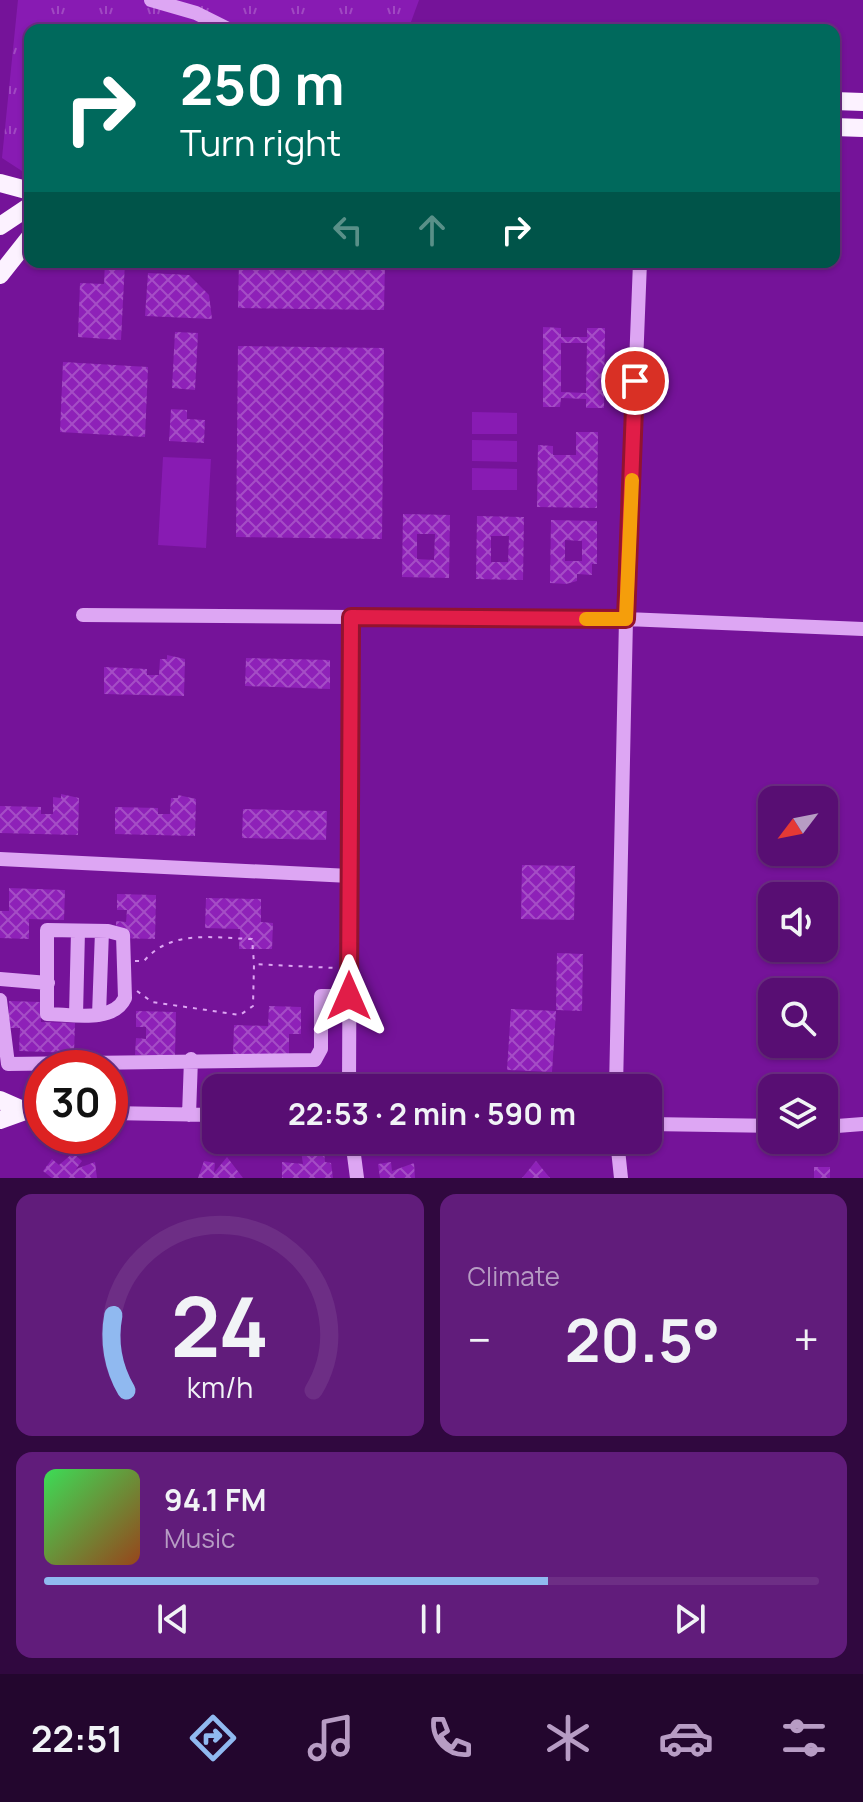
<!DOCTYPE html>
<html lang="en">
<head>
<meta charset="utf-8">
<style>
	body { margin:0; font-family:Manrope,sans-serif; background:#611c7b; color:#f1f3f6; height:100vh; display:flex; flex-direction:column; font-size:30px; white-space:nowrap }
	* { box-sizing:border-box; margin:0 }
	p { font-size:26px; color:#b79cc4 }
	.icon { flex:none; width:44px; height:44px; fill:none; stroke:currentColor; stroke-width:2; stroke-linecap:round; stroke-linejoin:round }
	.map { position:relative; height:1178px; overflow:hidden }
	.drawer { display:flex; flex-direction:column; gap:16px; padding:16px; background:#30083f; flex:1 }
	.drawer>* { flex:none }
	.banner { position:absolute; left:24px; top:24px; width:816px; height:244px; border-radius:16px; box-shadow:0 2px 6px #0004,0 0 0 2px #6d2e85; background:#00695c; color:#fff; overflow:hidden }
	.needle { width:52px; rotate:238deg }
	.fabs { position:absolute; left:758px; top:786px; display:grid; gap:16px }
	.fabs a { display:grid; place-items:center; width:80px; height:80px; border-radius:16px; background:#580e73; box-shadow:0 2px 6px #0004,0 0 0 2px #6d2e85; font-size:40px }
	.speed { position:absolute; left:24px; top:1050px; display:flex; gap:16px; font-size:40px; font-weight:700; text-align:center }
	.speed>* { display:grid; place-content:center; width:104px; height:104px; border-radius:50%; background:#580e73; box-shadow:0 2px 6px #0004,0 0 0 2px #6d2e85; line-height:1 }
	.speed .limit { border:12px solid #d22; background:#fff; color:#111 }
	.pin { position:absolute; display:grid; place-items:center; width:68px; height:68px; color:#fff; margin:-34px; border:4px solid #fff; border-radius:50%; box-shadow:0 2px 8px #0007 }
	.me { position:absolute; width:88px; margin:-44px; rotate:0deg; stroke-linejoin:round; filter:drop-shadow(0 0 6px #0008) }
	.turn { display:flex; align-items:center; gap:28px; height:168px; padding:0 24px; font-size:36px }
	.turn .icon { width:104px; height:104px; stroke-width:2.5 }
	.turn b { display:block; font-size:56px; line-height:68px }
	.lanes { display:flex; align-items:center; height:76px; padding:0 24px; background:#0003; justify-content:center; gap:40px; direction:ltr }
	.lanes .off { opacity:.35 }
	.big { font-size:60px; font-weight:700; line-height:1.1 }
	.drawer .tile { flex:1; display:flex; flex-direction:column; justify-content:center; gap:12px; min-width:0; padding:0 28px; border-radius:16px; background:#611c7b }
	.drawer .dial { align-items:center; gap:0 }
	.dial svg { height:208px; overflow:visible; fill:none; stroke:#6d2e85; stroke-width:7; stroke-linecap:round; text-anchor:middle }
	.dial text { fill:#f1f3f6; stroke:none }
	.song { display:flex; align-items:center; gap:24px }
	.cover { width:96px; height:96px; border-radius:12px; background:linear-gradient(135deg,hsl(130 70% 55%),hsl(20 70% 35%)) }
	.played { height:8px; border-radius:4px; background:linear-gradient(90deg,#90b9f0 65%,#6d2e85 65%) }
	.keys { display:flex; justify-content:space-around; direction:ltr }
	.heat { display:flex; justify-content:space-between; align-items:center; font-size:44px; direction:ltr }
	.drawer .tiles { flex:1; display:grid; gap:16px; grid-template-columns:1fr 1fr }
	.tile:last-child { grid-column:span 2 }
	.trip { position:absolute; left:202px; top:1074px; width:460px; height:80px; border-radius:16px; background:#580e73; box-shadow:0 2px 6px #0004,0 0 0 2px #6d2e85; font-weight:700; line-height:80px; text-align:center }
	.dock { display:flex; height:128px; justify-content:space-around; align-items:center; background:#23062e; color:#b79cc4 }
	.dock .icon { width:56px; height:56px }
	.dock .current { color:#90b9f0 }
	.dock b { font-size:36px; color:#f1f3f6 }
	.map>svg:first-child { display:block }
	.grass { fill:#881bb3 }
	.park { fill:url(#park-tufts) }
	.building { fill:url(#building-cross-hatch); fill-rule:evenodd }
	.lines { fill:none; stroke-linecap:round; stroke-linejoin:round }
	.path { stroke:#dda6f3; stroke-width:2; stroke-dasharray:4 6; stroke-linecap:butt }
	.minor { stroke:#dda6f3; stroke-width:14 }
	.major { stroke:#fcf2ff; stroke-width:18 }
	.route-casing { stroke:#92132f; stroke-width:20 }
	.route { stroke:#e11d48; stroke-width:14 }
	.slow { stroke:#f59e0b; stroke-width:14 }
</style>
</head>
<body>
<div class="map">
<svg width="863" height="1178" viewBox="0 0 863 1178">
	<defs>
		<pattern id="park-tufts" width="24" height="20" patternUnits="userSpaceOnUse" patternTransform="scale(2)"><rect width="24" height="20" fill="#881bb3"/><path d="M3 7l-1-3M5 7V3M7 7l1-3M15 17l-1-3M17 17v-4M19 17l1-3" fill="none" stroke="#a049c2"/></pattern>
		<pattern id="building-cross-hatch" width="8" height="8" patternUnits="userSpaceOnUse" patternTransform="scale(2)"><rect width="8" height="8" fill="#8e21b8"/><path d="M0 0l8 8M0 8l8-8" fill="none" stroke="#a54dc6"/></pattern>
	</defs>
	<rect width="100%" height="100%" fill="#751399"/>
	<path class="grass" d="M472,412L517,413V434H472Z
		M472,440L517,441V462L472,461Z
		M163,457L211,459L206,548L158,545Z
		M472,468L517,469V490H472Z"/>
	<path class="park" d="M18,0H419L408,30H30V166L22,171L2,158Z"/>
	<path class="building" d="M105,262H125L121,340L78,337L80,283L104,284Z
		M239,262H385L384,310L238,308Z
		M148,273L189,275L209,295L212,319L145,316Z
		M543,327L561,328V337H587V328H605L604,408H586V399L561,398L560,407H543ZM561,343H587L586,393L561,392Z
		M175,332L198,333L195,390L172,388Z
		M238,346L384,348L382,539L236,537Z
		M63,362L148,367L145,437L60,432Z
		M171,409L187,410V419L205,420L204,443L169,441Z
		M576,432H598L597,508L537,507L538,445L553,446V455H576Z
		M403,514L450,515L449,578L402,577ZM417,534H435L434,560L417,559Z
		M477,516L524,517L523,580L476,579ZM491,536H509L508,562H491Z
		M551,520L597,521V564H592V575L577,574V581L566,584L550,583ZM565,540L582,541V561H565Z
		M167,655L185,659L184,696L104,694V667L147,669V675H159L160,659H167Z
		M246,658L330,660V689L245,686Z
		M61,794L79,798L78,835L0,833V806L41,807V814H53V797L61,798Z
		M178,795L196,799L195,836L115,834V807L158,808V814H170L171,798H178Z
		M243,809L327,811L326,840L242,838Z
		M522,865L575,866L574,920L521,919Z
		M9,888L65,890L64,920L29,919V939L0,938V911H9Z
		M117,894L156,895L155,939L116,938V921L126,922L127,910H117Z
		M206,898L261,899V922L273,923L272,949H239L240,929L205,928Z
		M557,953L583,954L582,1011L556,1010Z
		M9,1001L41,1002V1022L75,1023L74,1053L19,1051L20,1028H8Z
		M269,1006L301,1007V1034H289V1057L233,1055L234,1025L268,1026Z
		M511,1009L556,1011L552,1072L507,1070Z
		M136,1011L176,1012L175,1056L135,1055L136,1038L146,1039V1027H136Z
		M301,1151H324L325,1162L331,1163L333,1178H282V1162L303,1164Z
		M73,1153L82,1161L76,1169L95,1162L97,1178H52L43,1171L52,1159L59,1165Z
		M227,1157L243,1178H198L204,1161L215,1163L214,1173Z
		M536,1161L550,1178H522Z
		M391,1162L392,1171L414,1163L415,1178H380L378,1164Z
		M814,1167H830V1178H814Z"/>
	<g class="lines">
		<path class="path" d="M135,961H144C171,929 213,938 252,939L254,963
			M137,991L152,1002L240,1015L253,1006L254,964L336,968"/>
		<path class="minor" d="M151,0L196,13L230,30
			M83,615L626,619L863,629
			M0,859L350,876
			M47,930L108,931L123,935L125,998C113,1024 70,1014 47,1014Z
			M0,979L48,983
			M0,1000L8,1064L315,1060L321,1049V996H349
			M76,1015L78,931
			M99,1015L102,931
			M349,1088L351,617
			M616,1088L626,619L640,262
			M14,1111L42,1112
			M110,1113L216,1115
			M189,1115L191,1059
			M648,1124L772,1126
			M824,1127L863,1124
			M352,1140L357,1178
			M617,1140L621,1178"/>
		<path class="major" d="M834,101L863,102
			M834,127L863,128
			M0,183L30,191
			M0,226L30,206
			M0,275L30,237
			M0,1100L25,1111
			M0,1120L25,1111"/>
	</g>
	<g class="lines">
		<defs>
			<path id="route" d="M349,996L351,617L626,619L635,381"/>
		</defs>
		<use href="#route" class="route-casing"/>
		<use href="#route" class="route"/>
		<path class="slow" d="M586,619H626L632,480"/>
	</g>
</svg>
<div class="fabs">
<a><svg class="needle" viewBox="-14 -14 28 28"><path d="M0-13l5 13h-10z" fill="#e53935"/><path d="M0 13l5-13h-10z" fill="#b79cc4"/></svg></a>
<a><svg class="icon" aria-label="sound" viewBox="0 0 24 24"><path d="M4 9h4l5-4v14l-5-4H4zM17 9q2 3 0 6"/></svg></a>
<a><svg class="icon" aria-label="search" viewBox="0 0 24 24"><circle cx="10" cy="10" r="6"/><path d="M15 15l6 6"/></svg></a>
<a><svg class="icon" aria-label="layers" viewBox="0 0 24 24"><path d="M12 4l9 5-9 5-9-5zM3 14l9 5 9-5"/></svg></a>
</div>
<div class="speed"><div class="limit">30</div></div>
<div class="pin" style="left:635px;top:381px;background:#d93025"><svg class="icon" aria-label="arrive" viewBox="0 0 24 24"><path d="M6 21V4h12l-3 4 3 4H6"/></svg></div>
<svg class="me" style="left:349px;top:996px" viewBox="-20 -20 40 40"><path d="M0-17L14 15 0 8-14 15z" fill="#e11d48" stroke="#fff" stroke-width="4"/></svg>
<div class="trip">22:53 · 2 min · 590 m</div>
<div class="banner">
<div class="turn"><svg class="icon" aria-label="right" viewBox="0 0 24 24"><path d="M7 20v-9h11M14 6l5 5-5 5"/></svg><div><b>250 m</b>Turn right</div></div>
<div class="lanes"><svg class="icon off" aria-label="left" viewBox="0 0 24 24"><path d="M17 20v-9H6M10 6l-5 5 5 5"/></svg><svg class="icon off" aria-label="ahead" viewBox="0 0 24 24"><path d="M12 20V5M6 11l6-6 6 6"/></svg><svg class="icon" aria-label="right" viewBox="0 0 24 24"><path d="M7 20v-9h11M14 6l5 5-5 5"/></svg></div>
</div>
</div>
<section class="drawer">
<div class="tiles">
<div class="tile dial"><svg viewBox="0 0 100 80">
<path d="M14 69A42 42 0 1 1 86 69"/>
<path d="M14 69A42 42 0 0 1 9 40" stroke="#90b9f0"/>
<text x="50" y="56" font-size="32" font-weight="700">24</text>
<text x="50" y="72" font-size="11">km/h</text>
</svg></div>
<div class="tile"><p>Climate</p>
<div class="heat"><a>−</a><b class="big">20.5°</b><a>+</a></div>
</div>
<div class="tile">
<div class="song"><i class="cover"></i><div><b>94.1 FM</b><p>Music</p></div></div>
<div class="played"></div>
<div class="keys"><svg class="icon" aria-label="previous" viewBox="0 0 24 24"><path d="M18 5L8 12l10 7zM5 5v14"/></svg><svg class="icon" aria-label="pause" viewBox="0 0 24 24"><path d="M8 5v14M16 5v14"/></svg><svg class="icon" aria-label="next" viewBox="0 0 24 24"><path d="M6 5l10 7-10 7zM19 5v14"/></svg></div>
</div>
</div>
</section>
<nav class="dock">
<b>22:51</b>
<svg class="icon current" aria-label="directions" viewBox="0 0 24 24"><path d="M12 3l9 9-9 9-9-9zM9 14v-3h6M13 9l2 2-2 2"/></svg>
<svg class="icon" aria-label="music" viewBox="0 0 24 24"><path d="M9 18V5l10-2v13"/><circle cx="6" cy="18" r="3"/><circle cx="16" cy="16" r="3"/></svg>
<svg class="icon" aria-label="phone" viewBox="0 0 24 24"><path d="M5 4h4l2 5-3 2q2 4 5 5l2-3 5 2v4C11 20 4 13 5 4z"/></svg>
<svg class="icon" aria-label="climate" viewBox="0 0 24 24"><path d="M12 3v18M4 7l16 10M4 17L20 7"/></svg>
<svg class="icon" aria-label="car" viewBox="0 0 24 24"><path d="M5 17H2v-5l4-1 3-4h7l3 4 3 1v5h-3M9 17h6M6 11h13"/><circle cx="7" cy="17" r="2"/><circle cx="17" cy="17" r="2"/></svg>
<svg class="icon" aria-label="filters" viewBox="0 0 24 24"><path d="M4 7h16M4 17h16"/><circle cx="9" cy="7" r="2"/><circle cx="15" cy="17" r="2"/></svg>
</nav>
</body>
</html>
